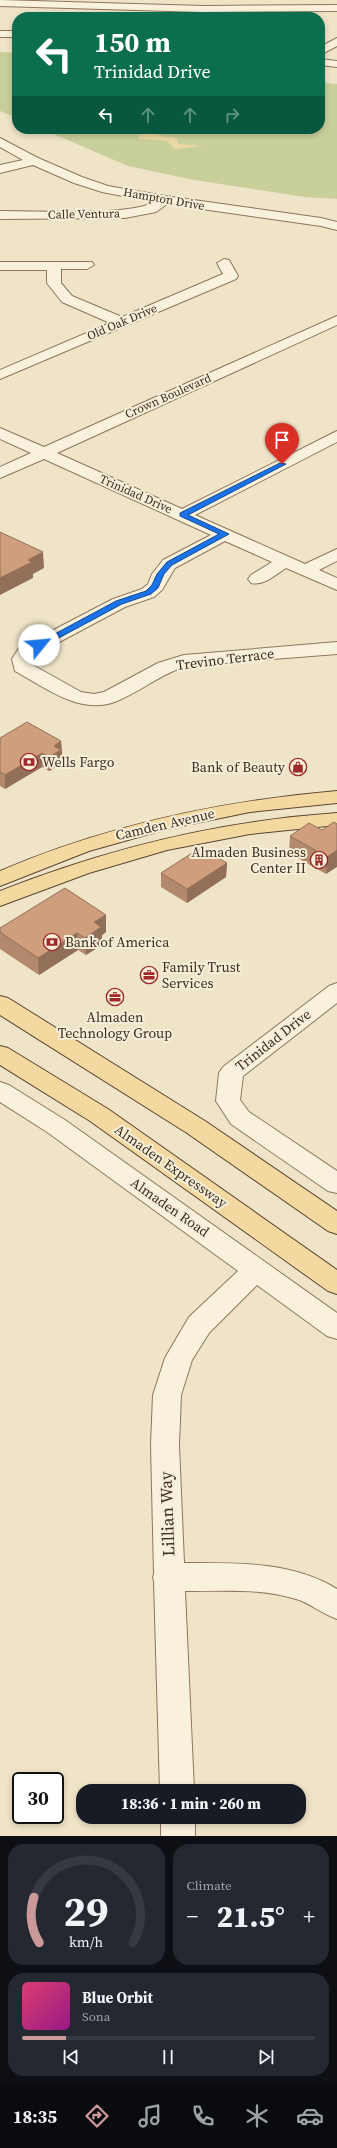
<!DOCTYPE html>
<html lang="en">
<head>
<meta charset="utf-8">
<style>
	body { margin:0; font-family:"Source Serif 4",serif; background:#242831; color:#f1f3f6; height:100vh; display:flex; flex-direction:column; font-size:15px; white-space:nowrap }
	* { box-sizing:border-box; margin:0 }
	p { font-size:13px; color:#9ea1a6 }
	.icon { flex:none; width:22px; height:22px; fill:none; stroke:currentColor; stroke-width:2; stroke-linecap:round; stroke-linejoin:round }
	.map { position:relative; height:1836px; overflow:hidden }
	.side { display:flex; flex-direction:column; gap:8px; padding:8px; background:#0d0f14; flex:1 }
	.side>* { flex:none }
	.banner { position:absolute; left:12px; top:12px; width:313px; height:122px; border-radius:16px; box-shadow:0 2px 6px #0003; background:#0b6e4f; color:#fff; overflow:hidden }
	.speed { position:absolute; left:12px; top:1772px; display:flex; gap:8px; font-size:20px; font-weight:700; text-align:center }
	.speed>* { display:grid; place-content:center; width:52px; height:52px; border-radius:50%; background:#171b24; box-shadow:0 2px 6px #0003; line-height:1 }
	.speed .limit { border:2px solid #111; border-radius:6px; background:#fff; color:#111 }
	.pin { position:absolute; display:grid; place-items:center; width:34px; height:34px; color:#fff; margin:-41px -17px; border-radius:50% 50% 50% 0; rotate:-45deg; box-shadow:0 0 4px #0007 }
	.pin .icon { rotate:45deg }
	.me { position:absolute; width:44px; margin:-22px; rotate:62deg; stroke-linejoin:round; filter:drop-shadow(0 0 3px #0008) }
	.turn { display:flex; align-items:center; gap:14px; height:84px; padding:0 16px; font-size:18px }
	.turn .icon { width:52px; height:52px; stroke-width:2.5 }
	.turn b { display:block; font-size:28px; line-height:34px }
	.lanes { display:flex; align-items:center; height:38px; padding:0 16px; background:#0003; justify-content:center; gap:20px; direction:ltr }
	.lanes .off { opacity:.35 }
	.big { font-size:30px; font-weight:800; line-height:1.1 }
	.side .card { flex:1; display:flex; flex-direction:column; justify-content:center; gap:6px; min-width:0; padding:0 14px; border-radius:16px; background:#242831 }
	.side .dial { align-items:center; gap:0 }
	.dial svg { height:104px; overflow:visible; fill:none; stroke:#363941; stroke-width:7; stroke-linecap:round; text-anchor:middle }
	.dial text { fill:#f1f3f6; stroke:none }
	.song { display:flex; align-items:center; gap:12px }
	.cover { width:48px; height:48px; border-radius:6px; background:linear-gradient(135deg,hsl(340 70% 55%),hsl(310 70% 35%)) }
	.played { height:4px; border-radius:2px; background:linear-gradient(90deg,#cc999b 15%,#363941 15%) }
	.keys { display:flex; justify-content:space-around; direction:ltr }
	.heat { display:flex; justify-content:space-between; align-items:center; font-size:22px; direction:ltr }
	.side .tiles { flex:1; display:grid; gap:8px; grid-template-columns:1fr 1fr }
	.card:last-child { grid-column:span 2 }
	.trip { position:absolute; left:76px; top:1784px; width:230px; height:40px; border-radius:16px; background:#171b24; box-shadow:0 2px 6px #0003; font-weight:800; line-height:40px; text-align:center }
	.tabs { display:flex; height:64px; justify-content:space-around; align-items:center; background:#090b0e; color:#9ea1a6 }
	.tabs .icon { width:28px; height:28px }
	.tabs .on { color:#cc999b }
	.tabs b { font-size:18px; color:#f1f3f6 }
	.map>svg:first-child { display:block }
	.green { fill:#c9cf9b }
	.sand { fill:#ecd9a5 }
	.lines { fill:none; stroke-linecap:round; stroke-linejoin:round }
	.minor-casing { stroke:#8d765c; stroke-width:2 }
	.major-casing { stroke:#5b4430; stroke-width:2 }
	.minor { fill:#faf1dc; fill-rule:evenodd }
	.major { fill:#f3d9a0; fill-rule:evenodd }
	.wall { fill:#b2896c }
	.shaded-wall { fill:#916f58 }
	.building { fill:#cf9f7d; stroke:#916f58 }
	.route { fill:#1a73e8; stroke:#114b97 }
	.labels { text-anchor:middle; stroke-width:4; stroke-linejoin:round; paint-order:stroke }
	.far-street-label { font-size:12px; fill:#3d2e20; stroke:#f7eed8 }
	.street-label { font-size:14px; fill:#3d2e20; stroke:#f7eed8 }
	.poi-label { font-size:14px; fill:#3d2e20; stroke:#f7eed8; text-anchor:start }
	.near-street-label { font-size:17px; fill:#3d2e20; stroke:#f7eed8 }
</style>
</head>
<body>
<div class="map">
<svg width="337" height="1836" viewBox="0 0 337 1836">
	<rect width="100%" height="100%" fill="#f0e4c8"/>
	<path class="green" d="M0,52L17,53V118L0,111Z
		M320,82L337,84V199L305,197L194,180L128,166L42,129H320Z"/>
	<path class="sand" d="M140,129L166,137L177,138L178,144L203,146L175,149L167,141L140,139L138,136L142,134L134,130Z"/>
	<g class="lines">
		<defs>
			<path id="minor" d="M0,0L203,6L337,5V11L203,12L0,6Z
				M0,31H17V37H0Z
				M337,38V46L320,55V47Z
				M320,59L337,61V67L320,65Z
				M0,138L38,158L82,177L108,186L165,196L321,218L337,222V230L321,226L167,204L156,212L125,218L0,219V211C32,211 131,216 154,202L102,192L74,183L33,165L0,173V165L23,160L0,147Z
				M224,259L229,260L238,276L236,279L0,379V370L110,323L62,302L47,283V270H0V262H92L94,265L87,269H61V283L72,296L122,317L223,274L217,263Z
				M337,316V325L57,453L182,509L337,431V442L195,515L305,564L337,549V561L319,570L337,578V590L286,568C275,575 264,586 251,583L248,579L251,575L272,562L225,541L175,568L162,590L154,597L125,607L33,656L30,659L31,664L81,692L94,694L104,692L158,663L184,655L337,642V654L186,666C161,674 141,691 117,701C81,716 46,688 15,671L12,659L19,648L113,599L142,589L148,584L152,574L163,560L211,535L44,459L0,478V467L31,453L0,439V428L44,447Z
				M337,983V1003L243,1076L240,1100L249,1112L337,1171V1193L328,1191L231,1124L216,1101L219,1073L223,1067L329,986Z
				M0,1082L9,1085L65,1120L337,1313V1339L327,1336L257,1285L209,1333L192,1360L181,1395L179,1445L184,1563C236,1563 291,1561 337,1589V1619C322,1614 310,1603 296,1599C260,1588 222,1591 185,1591L194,1791H160L154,1581L153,1577L154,1574L151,1445L153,1395L165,1358L189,1317L238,1271L47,1132L0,1102Z
				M161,1817H195V1836H161Z"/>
			<path id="major" d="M337,791V803L250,812L167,829L89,851L0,886V871C108,825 220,801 337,791Z
				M337,813V825L250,834L167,850L89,873L0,906V891C109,848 220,821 337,813Z
				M0,996L8,998L205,1121L337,1211V1234L328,1231L187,1133L0,1015Z
				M0,1046L8,1048L108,1109L337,1270V1294L328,1291L90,1121L0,1065Z"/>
		</defs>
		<use href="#minor" class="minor-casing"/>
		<use href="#major" class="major-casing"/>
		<use href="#minor" class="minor"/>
		<use href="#major" class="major"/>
	</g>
	<path class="wall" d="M0,738L61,741L62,755L61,756V764L49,771L42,767L5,789L0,786Z
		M337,824L326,874L289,853L290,836L322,830Z
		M227,863L226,877L187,903L161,887V873Z
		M0,928L106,932L102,935V945L86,955L78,950L39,975L0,949Z"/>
	<path class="shaded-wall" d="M43,552L44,568L33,574V578L0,595V578L28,560Z
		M61,741L62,755L61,756V764L49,771V757L54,746Z
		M42,753V767L5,789V775Z
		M337,850V867L326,874L327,857Z
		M227,863L226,877L187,903V889Z
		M106,915V932L102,935V945L86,955L85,938L94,922Z
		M77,933L78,950L39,975L38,958Z"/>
	<path class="building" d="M0,532L43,552L28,560L32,562L0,578Z
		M27,722L61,741L54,746L61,750L49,757L42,753L5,775L0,772V738Z
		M334,822L337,824V850L327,857L290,836L309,823L322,830Z
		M200,848L227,863L187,889L161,873Z
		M65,888L106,915L94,922L101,927L85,938L77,933L38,958L0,932V928Z"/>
	<path class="route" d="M280,463L286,464L188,515L229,534L172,565L164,574L158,588L151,594L122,604L42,647H36V644L116,601L146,591L152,585L157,574L167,562L219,534L180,516V513Z"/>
	<defs>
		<symbol id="bank-ring" viewBox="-11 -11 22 22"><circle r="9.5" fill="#f7eed8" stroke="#9e2a2b" stroke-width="1.5"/><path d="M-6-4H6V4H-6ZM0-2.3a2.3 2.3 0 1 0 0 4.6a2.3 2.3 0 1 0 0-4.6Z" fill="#9e2a2b"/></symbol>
		<symbol id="shop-ring" viewBox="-11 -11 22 22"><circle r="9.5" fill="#f7eed8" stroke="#9e2a2b" stroke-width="1.5"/><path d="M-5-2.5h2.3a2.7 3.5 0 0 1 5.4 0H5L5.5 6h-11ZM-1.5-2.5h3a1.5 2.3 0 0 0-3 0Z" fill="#9e2a2b"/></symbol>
		<symbol id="building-ring" viewBox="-11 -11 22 22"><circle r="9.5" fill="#f7eed8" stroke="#9e2a2b" stroke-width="1.5"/><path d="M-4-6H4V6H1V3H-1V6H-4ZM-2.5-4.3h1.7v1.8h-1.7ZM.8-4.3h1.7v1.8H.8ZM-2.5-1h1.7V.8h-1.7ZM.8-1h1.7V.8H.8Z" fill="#9e2a2b"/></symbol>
		<symbol id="office-ring" viewBox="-11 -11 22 22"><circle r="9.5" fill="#f7eed8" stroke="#9e2a2b" stroke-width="1.5"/><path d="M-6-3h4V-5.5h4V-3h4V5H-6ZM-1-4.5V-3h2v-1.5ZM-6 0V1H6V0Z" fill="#9e2a2b"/></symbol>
	</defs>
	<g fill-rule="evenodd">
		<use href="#bank-ring" x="19" y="752" width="20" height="20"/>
		<use href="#shop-ring" x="288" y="757" width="20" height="20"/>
		<use href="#building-ring" x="309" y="850" width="20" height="20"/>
		<use href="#bank-ring" x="42" y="932" width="20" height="20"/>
		<use href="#office-ring" x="139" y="965" width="20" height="20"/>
		<use href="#office-ring" x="105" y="987" width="20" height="20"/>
	</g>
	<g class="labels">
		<g class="far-street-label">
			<text transform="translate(164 199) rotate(10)" y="4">Hampton Drive</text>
			<text transform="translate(84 214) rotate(-1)" y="4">Calle Ventura</text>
			<text transform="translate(122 322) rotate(-23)" y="4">Old Oak Drive</text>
			<text transform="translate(168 396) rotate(-24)" y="4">Crown Boulevard</text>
			<text transform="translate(136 494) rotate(24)" y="4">Trinidad Drive</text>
		</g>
		<g class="street-label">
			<text transform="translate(225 659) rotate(-7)" y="5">Trevino Terrace</text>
			<text transform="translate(165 824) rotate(-13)" y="5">Camden Avenue</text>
			<text transform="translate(273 1040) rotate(-38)" y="5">Trinidad Drive</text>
			<text transform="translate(171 1166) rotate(35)" y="5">Almaden Expressway</text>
			<text transform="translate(170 1207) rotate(35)" y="5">Almaden Road</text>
		</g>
		<g class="poi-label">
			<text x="42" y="767">Wells Fargo</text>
			<text x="285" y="772" text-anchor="end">Bank of Beauty</text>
			<text x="306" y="857" text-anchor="end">Almaden Business<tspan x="306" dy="16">Center II</tspan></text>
			<text x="65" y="947">Bank of America</text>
			<text x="162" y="972">Family Trust<tspan x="162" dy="16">Services</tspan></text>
			<text x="115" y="1022" text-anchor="middle">Almaden<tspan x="115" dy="16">Technology Group</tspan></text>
		</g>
		<g class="near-street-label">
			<text transform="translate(167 1514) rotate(-92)" y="6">Lillian Way</text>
		</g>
	</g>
</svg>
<div class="speed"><div class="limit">30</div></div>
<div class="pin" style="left:282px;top:464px;background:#d93025"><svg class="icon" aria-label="arrive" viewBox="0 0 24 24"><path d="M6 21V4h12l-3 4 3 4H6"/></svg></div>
<svg class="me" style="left:39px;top:645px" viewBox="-20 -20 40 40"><circle r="19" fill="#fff"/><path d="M0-13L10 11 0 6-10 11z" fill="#1a73e8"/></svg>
<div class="trip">18:36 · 1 min · 260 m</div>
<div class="banner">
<div class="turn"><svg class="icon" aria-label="left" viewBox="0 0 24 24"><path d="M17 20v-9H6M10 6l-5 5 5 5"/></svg><div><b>150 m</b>Trinidad Drive</div></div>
<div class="lanes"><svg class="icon" aria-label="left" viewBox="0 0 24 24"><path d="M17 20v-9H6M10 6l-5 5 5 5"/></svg><svg class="icon off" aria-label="ahead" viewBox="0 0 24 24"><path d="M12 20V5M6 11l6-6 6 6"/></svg><svg class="icon off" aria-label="ahead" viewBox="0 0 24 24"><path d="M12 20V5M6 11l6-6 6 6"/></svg><svg class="icon off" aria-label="right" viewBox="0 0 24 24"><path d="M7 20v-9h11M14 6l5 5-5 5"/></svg></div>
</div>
</div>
<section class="side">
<div class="tiles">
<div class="card dial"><svg viewBox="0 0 100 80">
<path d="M14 69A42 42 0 1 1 86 69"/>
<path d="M14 69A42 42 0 0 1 10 34" stroke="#cc999b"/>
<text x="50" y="56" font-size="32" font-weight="700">29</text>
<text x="50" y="72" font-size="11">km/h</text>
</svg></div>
<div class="card"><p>Climate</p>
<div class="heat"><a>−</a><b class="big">21.5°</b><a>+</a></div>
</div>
<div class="card">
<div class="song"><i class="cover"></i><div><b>Blue Orbit</b><p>Sona</p></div></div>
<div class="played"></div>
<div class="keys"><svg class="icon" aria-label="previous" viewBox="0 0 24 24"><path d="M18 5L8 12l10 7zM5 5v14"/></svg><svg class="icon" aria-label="pause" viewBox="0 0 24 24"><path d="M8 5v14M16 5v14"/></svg><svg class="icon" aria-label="next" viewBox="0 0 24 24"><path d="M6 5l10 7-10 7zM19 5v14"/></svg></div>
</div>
</div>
</section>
<nav class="tabs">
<b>18:35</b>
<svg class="icon on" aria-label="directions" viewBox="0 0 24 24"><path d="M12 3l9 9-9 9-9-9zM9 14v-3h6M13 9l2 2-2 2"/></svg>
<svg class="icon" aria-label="music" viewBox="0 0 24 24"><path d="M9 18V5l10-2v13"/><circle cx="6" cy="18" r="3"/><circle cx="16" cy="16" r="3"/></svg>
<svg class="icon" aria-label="phone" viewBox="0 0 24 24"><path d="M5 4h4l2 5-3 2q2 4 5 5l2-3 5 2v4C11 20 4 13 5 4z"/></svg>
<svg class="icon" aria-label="climate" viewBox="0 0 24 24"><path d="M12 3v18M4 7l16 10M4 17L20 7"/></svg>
<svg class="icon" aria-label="car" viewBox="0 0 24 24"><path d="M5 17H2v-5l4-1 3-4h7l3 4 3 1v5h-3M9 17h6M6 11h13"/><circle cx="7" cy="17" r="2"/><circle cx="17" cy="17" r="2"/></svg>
</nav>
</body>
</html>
